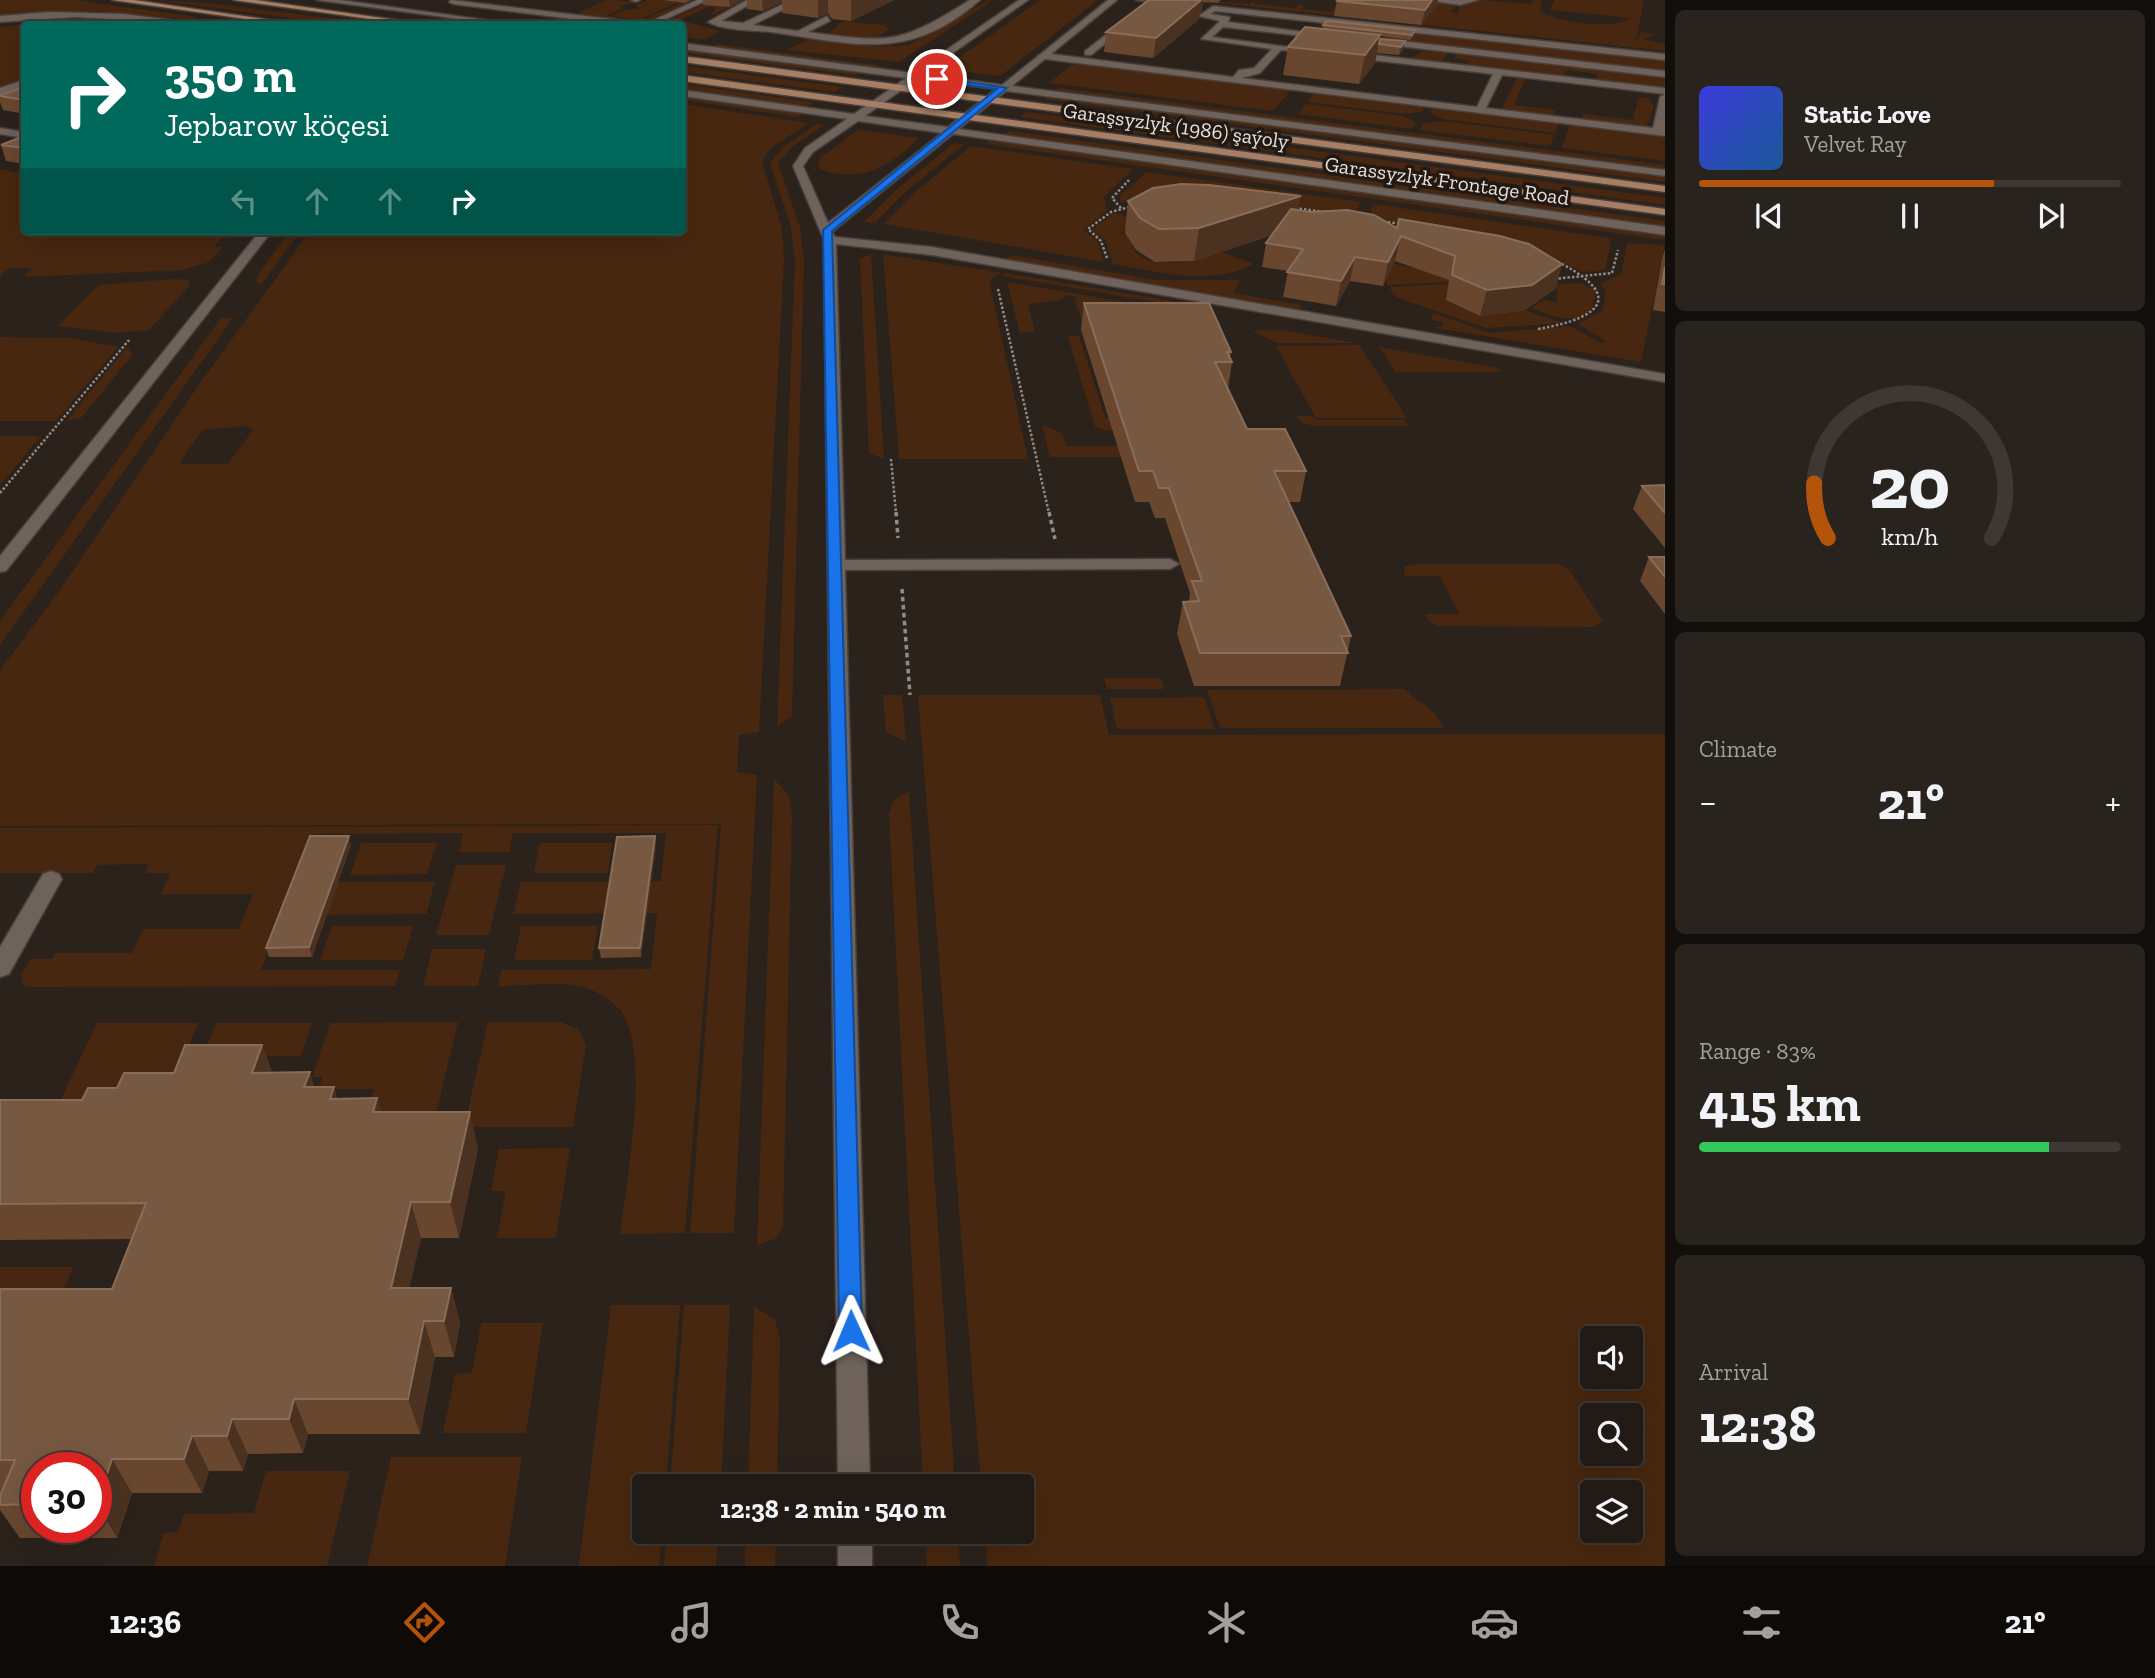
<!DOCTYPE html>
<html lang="en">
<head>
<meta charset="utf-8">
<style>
	body { margin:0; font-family:"Zilla Slab",serif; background:#29231e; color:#f1f3f6; height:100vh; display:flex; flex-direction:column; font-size:26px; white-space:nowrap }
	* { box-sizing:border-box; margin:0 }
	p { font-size:23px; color:#a2a1a0 }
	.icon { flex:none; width:38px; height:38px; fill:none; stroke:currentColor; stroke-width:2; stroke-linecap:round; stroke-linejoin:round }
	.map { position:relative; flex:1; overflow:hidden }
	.details { display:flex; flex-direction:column; gap:10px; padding:10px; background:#120e0c; width:490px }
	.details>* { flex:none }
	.top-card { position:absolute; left:21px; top:21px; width:665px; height:214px; border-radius:7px; box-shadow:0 7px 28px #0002,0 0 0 2px #3e3834; background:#00695c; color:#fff; overflow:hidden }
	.tools { position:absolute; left:1580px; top:1326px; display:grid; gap:14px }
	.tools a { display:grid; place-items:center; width:63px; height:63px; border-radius:7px; background:#211a15; box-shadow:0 7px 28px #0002,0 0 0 2px #3e3834; font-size:35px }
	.speed { position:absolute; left:21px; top:1452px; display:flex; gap:14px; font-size:35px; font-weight:700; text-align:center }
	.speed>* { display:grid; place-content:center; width:91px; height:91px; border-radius:50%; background:#211a15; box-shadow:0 7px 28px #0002,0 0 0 2px #3e3834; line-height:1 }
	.speed .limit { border:10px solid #d22; background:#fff; color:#111 }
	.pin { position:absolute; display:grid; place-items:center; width:60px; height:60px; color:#fff; margin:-30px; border:4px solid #fff; border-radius:50%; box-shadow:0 2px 7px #0007 }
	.me { position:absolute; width:77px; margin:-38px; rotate:359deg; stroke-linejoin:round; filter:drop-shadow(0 0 5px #0008) }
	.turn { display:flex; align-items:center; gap:24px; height:147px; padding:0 28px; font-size:32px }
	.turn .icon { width:91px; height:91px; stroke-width:2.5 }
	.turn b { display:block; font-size:49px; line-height:60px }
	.lanes { display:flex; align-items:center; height:66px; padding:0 28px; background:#0003; justify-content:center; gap:35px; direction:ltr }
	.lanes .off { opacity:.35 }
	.big { font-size:52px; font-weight:700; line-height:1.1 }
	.details .tile { flex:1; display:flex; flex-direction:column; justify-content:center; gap:10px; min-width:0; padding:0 24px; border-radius:10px; background:#29231e }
	.details .dial { align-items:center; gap:0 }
	.dial svg { height:182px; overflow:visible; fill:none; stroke:#3e3834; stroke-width:7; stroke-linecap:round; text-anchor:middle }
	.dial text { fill:#f1f3f6; stroke:none }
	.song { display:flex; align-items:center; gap:21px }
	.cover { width:84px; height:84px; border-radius:10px; background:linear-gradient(135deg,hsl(240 70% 55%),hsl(210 70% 35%)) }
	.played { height:7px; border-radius:4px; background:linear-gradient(90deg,#b45309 70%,#3e3834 70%) }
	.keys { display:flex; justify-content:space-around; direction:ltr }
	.heat { display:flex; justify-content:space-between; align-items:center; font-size:38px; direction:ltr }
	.charge { height:10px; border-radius:5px; background:linear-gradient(90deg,#34c759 83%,#3e3834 0) }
	.trip { position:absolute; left:632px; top:1474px; width:402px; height:70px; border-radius:7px; background:#211a15; box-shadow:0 7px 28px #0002,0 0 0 2px #3e3834; font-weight:700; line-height:70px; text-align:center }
	.tab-bar { display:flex; height:112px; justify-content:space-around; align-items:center; background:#0d0a08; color:#a2a1a0 }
	.tab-bar .icon { width:49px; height:49px }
	.tab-bar .on { color:#b45309 }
	.tab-bar b { font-size:32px; color:#f1f3f6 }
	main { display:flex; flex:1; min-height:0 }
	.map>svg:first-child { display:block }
	.green { fill:#47270f; fill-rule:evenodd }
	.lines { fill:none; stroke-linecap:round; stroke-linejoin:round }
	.minor-casing { stroke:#463f39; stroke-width:3 }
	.major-casing { stroke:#463f39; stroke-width:3 }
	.path-far1 { stroke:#928a85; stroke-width:2.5; stroke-dasharray:2.5 2; stroke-linecap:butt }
	.path { stroke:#928a85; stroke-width:3.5; stroke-dasharray:4.5 3.5; stroke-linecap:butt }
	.minor { fill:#6e625b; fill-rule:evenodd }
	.major { fill:#a77e63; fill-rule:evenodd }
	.wall { fill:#69472f; fill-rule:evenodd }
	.shaded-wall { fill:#4b3220 }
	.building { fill:#775841; stroke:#886d5a; stroke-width:2 }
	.route { fill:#1a73e8; stroke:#114b97; stroke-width:2 }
	.labels { text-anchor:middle; stroke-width:7; stroke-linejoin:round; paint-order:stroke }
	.far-street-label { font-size:21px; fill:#e6dfdb; stroke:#221913 }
</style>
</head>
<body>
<main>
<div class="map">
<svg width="1665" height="1566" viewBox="0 0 1665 1566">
	<rect width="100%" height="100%" fill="#2c221c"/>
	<path class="green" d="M0,0H73L191,16L203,21L99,11L0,16Z
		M155,0L217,4L376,24H335Z
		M608,0L638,2L620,6L622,9L606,16L640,21L685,1L689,3L641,23L569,15L583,13L579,12Z
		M647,0L682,1L639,20L610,16L625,10L639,9L636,5Z
		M714,0L736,4L710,16L716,8L708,7L680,20L720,31L704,40L683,37L682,24H660Z
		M989,0H993L899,62L787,50L809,39L879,47L909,45Z
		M1040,0H1098L1000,76L943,69Z
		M1192,0L1249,4L1256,0L1254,4L1296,8L1300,4L1304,5L1302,9L1331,12L1334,7L1413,0L1457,4L1450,12L1458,13L1460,4L1481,0L1531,4L1533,0H1542L1540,11C1557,23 1614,30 1631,18L1550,10L1554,0H1644L1636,43L1641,32L1655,35L1642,39L1665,44V51Z
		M74,20L128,24H24V79L0,87V27Z
		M843,21L883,25L890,29L872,40L828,34Z
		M1390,31L1665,61V71L1383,39Z
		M717,44L877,65L873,68L716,47Z
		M683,49L859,72L863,74L853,75L683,53Z
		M1422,51L1447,53L1442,61L1466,64L1468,60L1454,59L1458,53L1665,78V88L1596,79L1597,74L1566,70L1564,75H1544L1409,59Z
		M1073,64L1291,90L1273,111L1049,83Z
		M683,66L843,87L835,92L683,72Z
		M1518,76L1526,77L1514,105L1555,110L1552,117L1501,110Z
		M683,84L810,102L814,104L803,106L683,90Z
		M1059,88L1665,165V170L1054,92Z
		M1315,93L1412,105L1424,108L1422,112L1403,114L1307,102Z
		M683,96L804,113L798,117L683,100Z
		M1053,97L1665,177V182L1043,99Z
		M1639,97L1650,99L1654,107L1647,126L1581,120L1583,114L1633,120Z
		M683,104L809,123L771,148L762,161L782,229L784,260L759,732L739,735L737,772L757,775L734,1233H690L721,824L0,826V670L57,594L198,386L310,231H682ZM247,426L253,430L228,464H179L202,430Z
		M1306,104L1402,116L1416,122L1412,129L1298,114Z
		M1432,109H1444L1559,123L1555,133L1443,119L1430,113Z
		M1026,112L1665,198V205L1020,117Z
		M1443,121L1554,135L1550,146L1420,130L1424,123Z
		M817,124L825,125L793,146L778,163L800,228L804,259L792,716L777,727L795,259L791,228L770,163L784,146Z
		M1570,124L1665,136V161L1562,148Z
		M858,130H860L918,138C892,167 856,185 818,168L820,158Z
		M1009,131L1665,221V227L1004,134Z
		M990,140L1665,235V240L986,144Z
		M954,143L963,145L905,192L875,223L864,222L896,190Z
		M971,146L1133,169L1104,197L1107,211L1083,230L1097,241L1104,262L884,224L914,193Z
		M0,169L24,174V231H237L231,238H221L214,247H223L207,263L182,270L24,277L33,268H9L0,276Z
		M1146,172L1361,202L1357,209L1336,213L1290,206L1128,203L1120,201V196Z
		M1374,204L1609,238L1611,241L1605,270L1583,272L1528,249L1430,226L1384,220L1370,211Z
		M1114,213L1138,220L1120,234L1131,235C1128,269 1179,264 1200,260L1209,247L1253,264C1211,287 1158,272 1113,264L1106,241L1092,230Z
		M290,231L299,233L261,285L256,281L257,276Z
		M1627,243L1665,245L1641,362L1432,327H1441L1444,322L1431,320L1433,313L1490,333L1570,326L1601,343L1606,341L1578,324L1602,311L1606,292L1601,284L1621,274Z
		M871,254L884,459L869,453L860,259Z
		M883,254L1001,273L989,280L1028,459H899Z
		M1012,255L1155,280H1238L1240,282L1233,293L1302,305L1298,312L1006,260Z
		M1378,261L1417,268L1448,278L1449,282L1387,285V279L1335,271Z
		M1005,273L1206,307L1204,310L1002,276Z
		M174,279L188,280L190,285L149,330L116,333L58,326L99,285Z
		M1007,282L1195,314L1082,321L1075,301L1078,297L1066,295L1061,300L1028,304L1035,331L1020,333Z
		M1581,283L1596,291L1592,309C1573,327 1553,316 1531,308L1543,300L1556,302L1558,292L1554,284Z
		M1451,284L1447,300L1480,316L1524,310L1563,323L1486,328L1404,300L1393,295L1390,287Z
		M221,318H233L0,645V621Z
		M1282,330L1355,343H1277L1252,331Z
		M1068,336H1079L1105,417L1180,430H1105L1095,427Z
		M0,337L71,338L118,347L56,421H0Z
		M1360,345V346L1407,418H1316L1276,346Z
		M127,347L132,353L130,358L81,418L66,421Z
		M1379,347L1498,368L1501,372H1396Z
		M1297,416H1312L1315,420H1404L1408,426H1314L1302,423Z
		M1042,425L1062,433L1066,446H1142L1146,457H1050Z
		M0,436H41L0,485Z
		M1417,564H1559L1570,571L1603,621L1592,627L1438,626L1430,622L1425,614H1460L1439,576H1405L1404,567Z
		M1104,678H1161L1164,689H1107Z
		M1405,689C1422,707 1431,703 1444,728H1220L1207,690Z
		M883,695H902L906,742L886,732Z
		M918,695H1100L1109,735L1665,734V1566H987L985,1531H1022V1486H981ZM1592,1339H1631V1377H1592ZM1592,1416H1631V1454H1592ZM1592,1493H1631V1531H1592Z
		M1204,697L1215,729H1117L1110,698Z
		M774,779L788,794L792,814L783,1227L775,1239L757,1245Z
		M909,791L955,1486H923L889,815L893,801Z
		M718,825L685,1233L620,1234C626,1183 652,1051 620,1010C614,1003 603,995 594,991C567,979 527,986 498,986L501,970L651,969L657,913L513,914L521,882L661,881L666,833H513L509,852H459L463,833L314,834L295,882H435L426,914L283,915L261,970H400L395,986L28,987L23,985L21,975L30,959H52L56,953H132L143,929H239L253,894H161L170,873H145L148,864L97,865L93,873H0V828Z
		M361,843H437L427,874L350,875Z
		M540,843H612L608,873H534Z
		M456,865H506L489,935H436Z
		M332,926H413L403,960H320Z
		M521,926H598L592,960H514Z
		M432,949H486L478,986H423Z
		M458,1022L435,1118L366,1119L374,1089H319L322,1077H312L330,1023Z
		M488,1022H560L578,1029L586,1045L573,1127H464Z
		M97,1023H198L174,1083L50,1122Z
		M216,1023H312L301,1056H203Z
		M570,1148L556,1238H497L506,1191H491L499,1149Z
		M0,1267H73L61,1297H0Z
		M611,1305H680L666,1486H644V1531H662L659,1566H579Z
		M684,1305H730L721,1486H670Z
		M754,1306L775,1320L780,1340L777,1486H748Z
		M481,1323H543L526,1433H443L455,1374L472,1373Z
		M391,1457H522L505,1566H367Z
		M266,1471H350L327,1566H154L164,1533L178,1532L184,1514L254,1513Z
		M667,1531H718L716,1566H664Z
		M746,1531H776L775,1566H745Z
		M925,1531H958L960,1566H927Z"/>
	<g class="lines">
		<defs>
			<path id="minor" d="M317,0H340L516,24H496Z
				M451,0L628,21L632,24H612L453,4L449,2Z
				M631,0H640L636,2Z
				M697,0H708L655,24H645Z
				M747,0H757L721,21L743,23L792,0H802L753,25L798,31L827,16L830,21L808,32C891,43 898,45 970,0H980C908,63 855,44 771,32C752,30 724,31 708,22Z
				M1019,0H1028L923,74L1002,85L1108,0H1117L1051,54L1233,77L1239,70L1254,68L1272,49L1201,39L1220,21L1199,16L1213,6L1665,54V60L1215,11L1210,14L1230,17L1228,22L1333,36L1329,39L1223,27L1212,37L1319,51L1315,54L1281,50L1260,73L1242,78L1477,107L1493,74L1344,57L1347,52L1665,88V94L1502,75L1486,108L1653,128L1660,97L1665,94V136L1045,59L1012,86L1665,170V176L1006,91L959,129L1665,227V235L953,134L832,232L835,237L932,247L1665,374V382L932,255L836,244L845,560L1170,559L1179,564L1170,569L845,570L870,1486H838L824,240L793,166L805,148L847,119L682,96V90L854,114L906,78L682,49V43L913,73ZM917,79L996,89L948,127L865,116ZM858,121L942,133L828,223L803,166L813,152Z
				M1136,0L1180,4L1176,6Z
				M1426,0H1478L1460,5Z
				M50,12L124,14L203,24L75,17L0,22V16Z
				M1125,20L1132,22L1091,55H1085V51Z
				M1375,38L1665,71V77L1372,43Z
				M24,80V86L0,94V88Z
				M0,128L24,132V138L0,134Z
				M260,231H272L6,571L0,572V556Z
				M51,871L59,874L62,879L9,974L0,977V947L43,874Z
				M838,1531H872V1566H838Z"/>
			<path id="major" d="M112,0H134L299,24H280Z
				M233,0H256L425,24H406Z
				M682,56L1665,186V192L682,62Z
				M682,75L1665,209V215L682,81Z"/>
		</defs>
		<use href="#minor" class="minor-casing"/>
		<use href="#major" class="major-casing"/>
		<path class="path-far1" d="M1121,208L1112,198L1129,180
			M1295,208L1324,212
			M1379,221L1402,224
			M1107,258L1101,241L1088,229L1111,212L1133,206
			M1554,279L1612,273L1618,250
			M998,289L1049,513
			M1538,329C1608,317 1623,293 1552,259
			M891,459L896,513
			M0,493L129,340"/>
		<path class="path" d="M896,512L898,538
			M1049,512L1055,539
			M902,589L910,695"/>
		<use href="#minor" class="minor"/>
		<use href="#major" class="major"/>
	</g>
	<path class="wall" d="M662,0H691L685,3Z
		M703,0H742L730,7L703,5Z
		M747,0H894L851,21L832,19L828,13L818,18L782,13V2L763,11L747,9Z
		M1149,0H1221L1218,3L1203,2L1201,12L1198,20L1153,58L1104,52L1106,32Z
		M1337,1L1437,4L1421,25L1334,16Z
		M1323,25L1414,35L1410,40L1380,36V39L1405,41L1403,50L1399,55L1377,53L1375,63L1359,84L1283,75L1288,47L1322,29Z
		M24,87V114L3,110L0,102V95Z
		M24,136V164L6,161L1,145Z
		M1128,201L1298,211L1397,228L1562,264L1555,289L1525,310L1480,316L1446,300L1449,280L1395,261L1383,286L1350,281L1336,306L1283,297L1288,271L1262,267L1266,243L1272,235L1194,261L1155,262L1136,250L1125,233Z
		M1665,249V312L1653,310L1662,259Z
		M1084,303L1231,352L1230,357L1232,362L1228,389L1247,429L1306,471L1300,502H1288L1351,636L1340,686H1194L1177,634L1183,602H1189L1190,593L1165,518H1155L1149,502H1135L1081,330Z
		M1665,485V548L1633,509L1642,486Z
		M1649,557H1665V614L1640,581Z
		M655,836L656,846L641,957L601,958L599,948Z
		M351,845L312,957H269L266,948Z
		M262,1045L272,1073L314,1087L337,1099L377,1098L381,1112L478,1148L459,1238H421L409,1288H451L460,1323L454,1357H435L420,1434H308L303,1453L248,1454L243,1471H209L202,1493H132L117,1538H20L0,1510V1289H112L132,1239L0,1240V1100H82L117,1088L174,1073ZM37,1468H96V1528H37Z"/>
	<path class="shaded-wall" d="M729,0H742L730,7Z
		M762,0H782V2L763,11Z
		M818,0H828V13L818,18Z
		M851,0H894L851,21Z
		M1201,0H1203L1201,12L1198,20L1153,58L1156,38Z
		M1432,0H1438L1437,4L1421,25L1425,10Z
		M1380,35L1375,63L1359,84L1365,55Z
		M1405,41L1403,50L1399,55L1401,47Z
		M1301,196L1295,227L1194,261L1199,228Z
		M1401,236L1395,261L1383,286L1388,262Z
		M1355,257L1350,281L1336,306L1341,281Z
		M1562,264L1555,289L1525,310L1480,316L1487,290Z
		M349,836L351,845L312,957L309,947Z
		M655,836L656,846L641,957L640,948Z
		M262,1045L274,1081L252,1073Z
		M310,1072L321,1108L304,1087Z
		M334,1087L345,1123L330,1099Z
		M377,1098L387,1134L373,1112Z
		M470,1112L478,1148L459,1238L450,1202Z
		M411,1202L421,1238L406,1302L391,1288Z
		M451,1288L460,1323L454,1357L444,1321Z
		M424,1321L435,1357L420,1434L408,1399Z
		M294,1399L308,1434L303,1453L289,1419Z
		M232,1419L248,1454L243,1471L227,1436Z
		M192,1436L209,1471L202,1493L184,1459Z
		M112,1459L132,1493L117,1538L97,1504Z"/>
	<path class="building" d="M1149,0H1201L1156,38L1106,32Z
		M1338,0H1432L1425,10L1337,1Z
		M1327,21L1415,30L1412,35L1323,25Z
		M1305,27L1380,35L1365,55L1288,47Z
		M1380,39L1405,41L1401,47L1379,44Z
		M24,87V100L0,96V95Z
		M24,136V148L1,145Z
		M1181,184L1209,185L1301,196L1199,228L1159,229L1140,218L1128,201L1153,188Z
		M1291,209L1310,212L1347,210L1374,215L1397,228L1399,219L1500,236L1529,244L1562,264L1532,285L1487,290L1452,275L1455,256L1401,236L1388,262L1355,257L1341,281L1287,272L1303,249L1266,243Z
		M1665,267V284H1662Z
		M1084,303H1209L1231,352H1227L1232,362H1215L1247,429H1285L1306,471H1274L1351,636H1341L1348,653H1200L1183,602L1199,601L1192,581H1202L1169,488H1159L1153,471H1139Z
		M1665,485V513L1642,486Z
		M1649,557H1665V577Z
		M310,836H349L309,947L266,948Z
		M655,836L640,948H599L617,837Z
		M185,1045H262L252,1073L310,1072L304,1087H334L330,1099L377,1098L373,1112H470L450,1202H411L391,1288H451L444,1321H424L408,1399H294L289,1419H232L227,1436H192L184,1459H112L97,1504L96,1468H37V1504L0,1505V1496L15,1460H0V1289H112L146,1203L0,1204V1100H82L88,1088H117L124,1073H174Z"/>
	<path class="route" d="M935,77L1007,88L832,231L862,1331L859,1339L851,1342L843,1339L839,1331L823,230L997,89L937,81Z"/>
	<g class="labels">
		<g class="far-street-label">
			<text transform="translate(1176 126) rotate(8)" y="7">Garaşsyzlyk (1986) şaýoly</text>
			<text transform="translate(1447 181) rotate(8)" y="7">Garassyzlyk Frontage Road</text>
		</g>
	</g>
</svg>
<div class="tools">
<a><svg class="icon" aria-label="sound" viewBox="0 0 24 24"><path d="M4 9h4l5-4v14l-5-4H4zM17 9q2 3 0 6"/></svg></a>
<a><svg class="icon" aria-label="search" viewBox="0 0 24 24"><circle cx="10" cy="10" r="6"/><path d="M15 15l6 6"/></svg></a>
<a><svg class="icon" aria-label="layers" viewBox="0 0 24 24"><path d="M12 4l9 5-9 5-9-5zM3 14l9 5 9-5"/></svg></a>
</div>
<div class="speed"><div class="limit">30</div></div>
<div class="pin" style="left:937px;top:79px;background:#d93025"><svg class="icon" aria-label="arrive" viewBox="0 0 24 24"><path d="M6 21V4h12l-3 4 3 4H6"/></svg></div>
<svg class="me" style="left:851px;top:1331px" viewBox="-20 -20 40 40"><path d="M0-17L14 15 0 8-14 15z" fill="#1a73e8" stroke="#fff" stroke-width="4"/></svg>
<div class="trip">12:38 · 2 min · 540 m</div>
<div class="top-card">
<div class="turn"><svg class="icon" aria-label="right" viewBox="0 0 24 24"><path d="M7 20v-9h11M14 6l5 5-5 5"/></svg><div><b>350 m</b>Jepbarow köçesi</div></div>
<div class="lanes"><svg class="icon off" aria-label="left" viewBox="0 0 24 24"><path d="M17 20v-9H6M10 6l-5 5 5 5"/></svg><svg class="icon off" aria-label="ahead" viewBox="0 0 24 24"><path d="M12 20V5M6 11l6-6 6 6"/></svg><svg class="icon off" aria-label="ahead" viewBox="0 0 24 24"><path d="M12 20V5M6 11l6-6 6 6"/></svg><svg class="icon" aria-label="right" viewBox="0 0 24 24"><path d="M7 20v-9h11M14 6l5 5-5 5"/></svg></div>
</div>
</div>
<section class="details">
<div class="tile">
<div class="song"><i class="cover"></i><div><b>Static Love</b><p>Velvet Ray</p></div></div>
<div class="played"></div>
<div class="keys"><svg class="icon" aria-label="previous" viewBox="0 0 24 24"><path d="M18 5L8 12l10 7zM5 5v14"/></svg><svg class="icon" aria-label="pause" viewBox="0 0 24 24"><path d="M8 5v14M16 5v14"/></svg><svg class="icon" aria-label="next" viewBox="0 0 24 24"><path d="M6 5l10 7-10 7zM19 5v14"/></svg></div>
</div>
<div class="tile dial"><svg viewBox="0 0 100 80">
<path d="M14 69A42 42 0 1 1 86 69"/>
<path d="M14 69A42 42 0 0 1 8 45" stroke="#b45309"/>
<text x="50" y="56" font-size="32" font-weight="700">20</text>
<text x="50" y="72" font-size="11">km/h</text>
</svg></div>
<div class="tile"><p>Climate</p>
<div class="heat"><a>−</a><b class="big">21°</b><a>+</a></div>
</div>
<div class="tile"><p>Range · 83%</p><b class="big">415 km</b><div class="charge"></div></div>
<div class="tile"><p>Arrival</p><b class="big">12:38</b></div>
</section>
</main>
<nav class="tab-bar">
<b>12:36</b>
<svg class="icon on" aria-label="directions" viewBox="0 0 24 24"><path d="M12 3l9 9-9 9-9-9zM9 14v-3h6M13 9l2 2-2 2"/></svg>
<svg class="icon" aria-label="music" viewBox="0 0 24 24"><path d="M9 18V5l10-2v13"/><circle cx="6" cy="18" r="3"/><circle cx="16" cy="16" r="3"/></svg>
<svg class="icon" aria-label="phone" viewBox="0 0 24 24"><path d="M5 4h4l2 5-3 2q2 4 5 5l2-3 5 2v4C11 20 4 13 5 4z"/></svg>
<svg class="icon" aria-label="climate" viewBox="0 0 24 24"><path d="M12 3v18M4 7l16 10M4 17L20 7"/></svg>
<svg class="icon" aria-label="car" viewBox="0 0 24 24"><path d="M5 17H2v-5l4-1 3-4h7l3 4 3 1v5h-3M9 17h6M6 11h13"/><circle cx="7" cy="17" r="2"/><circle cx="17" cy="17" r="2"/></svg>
<svg class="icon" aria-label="filters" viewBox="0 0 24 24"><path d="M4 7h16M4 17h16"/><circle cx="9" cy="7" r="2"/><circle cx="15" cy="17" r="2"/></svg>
<b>21°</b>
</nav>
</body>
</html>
